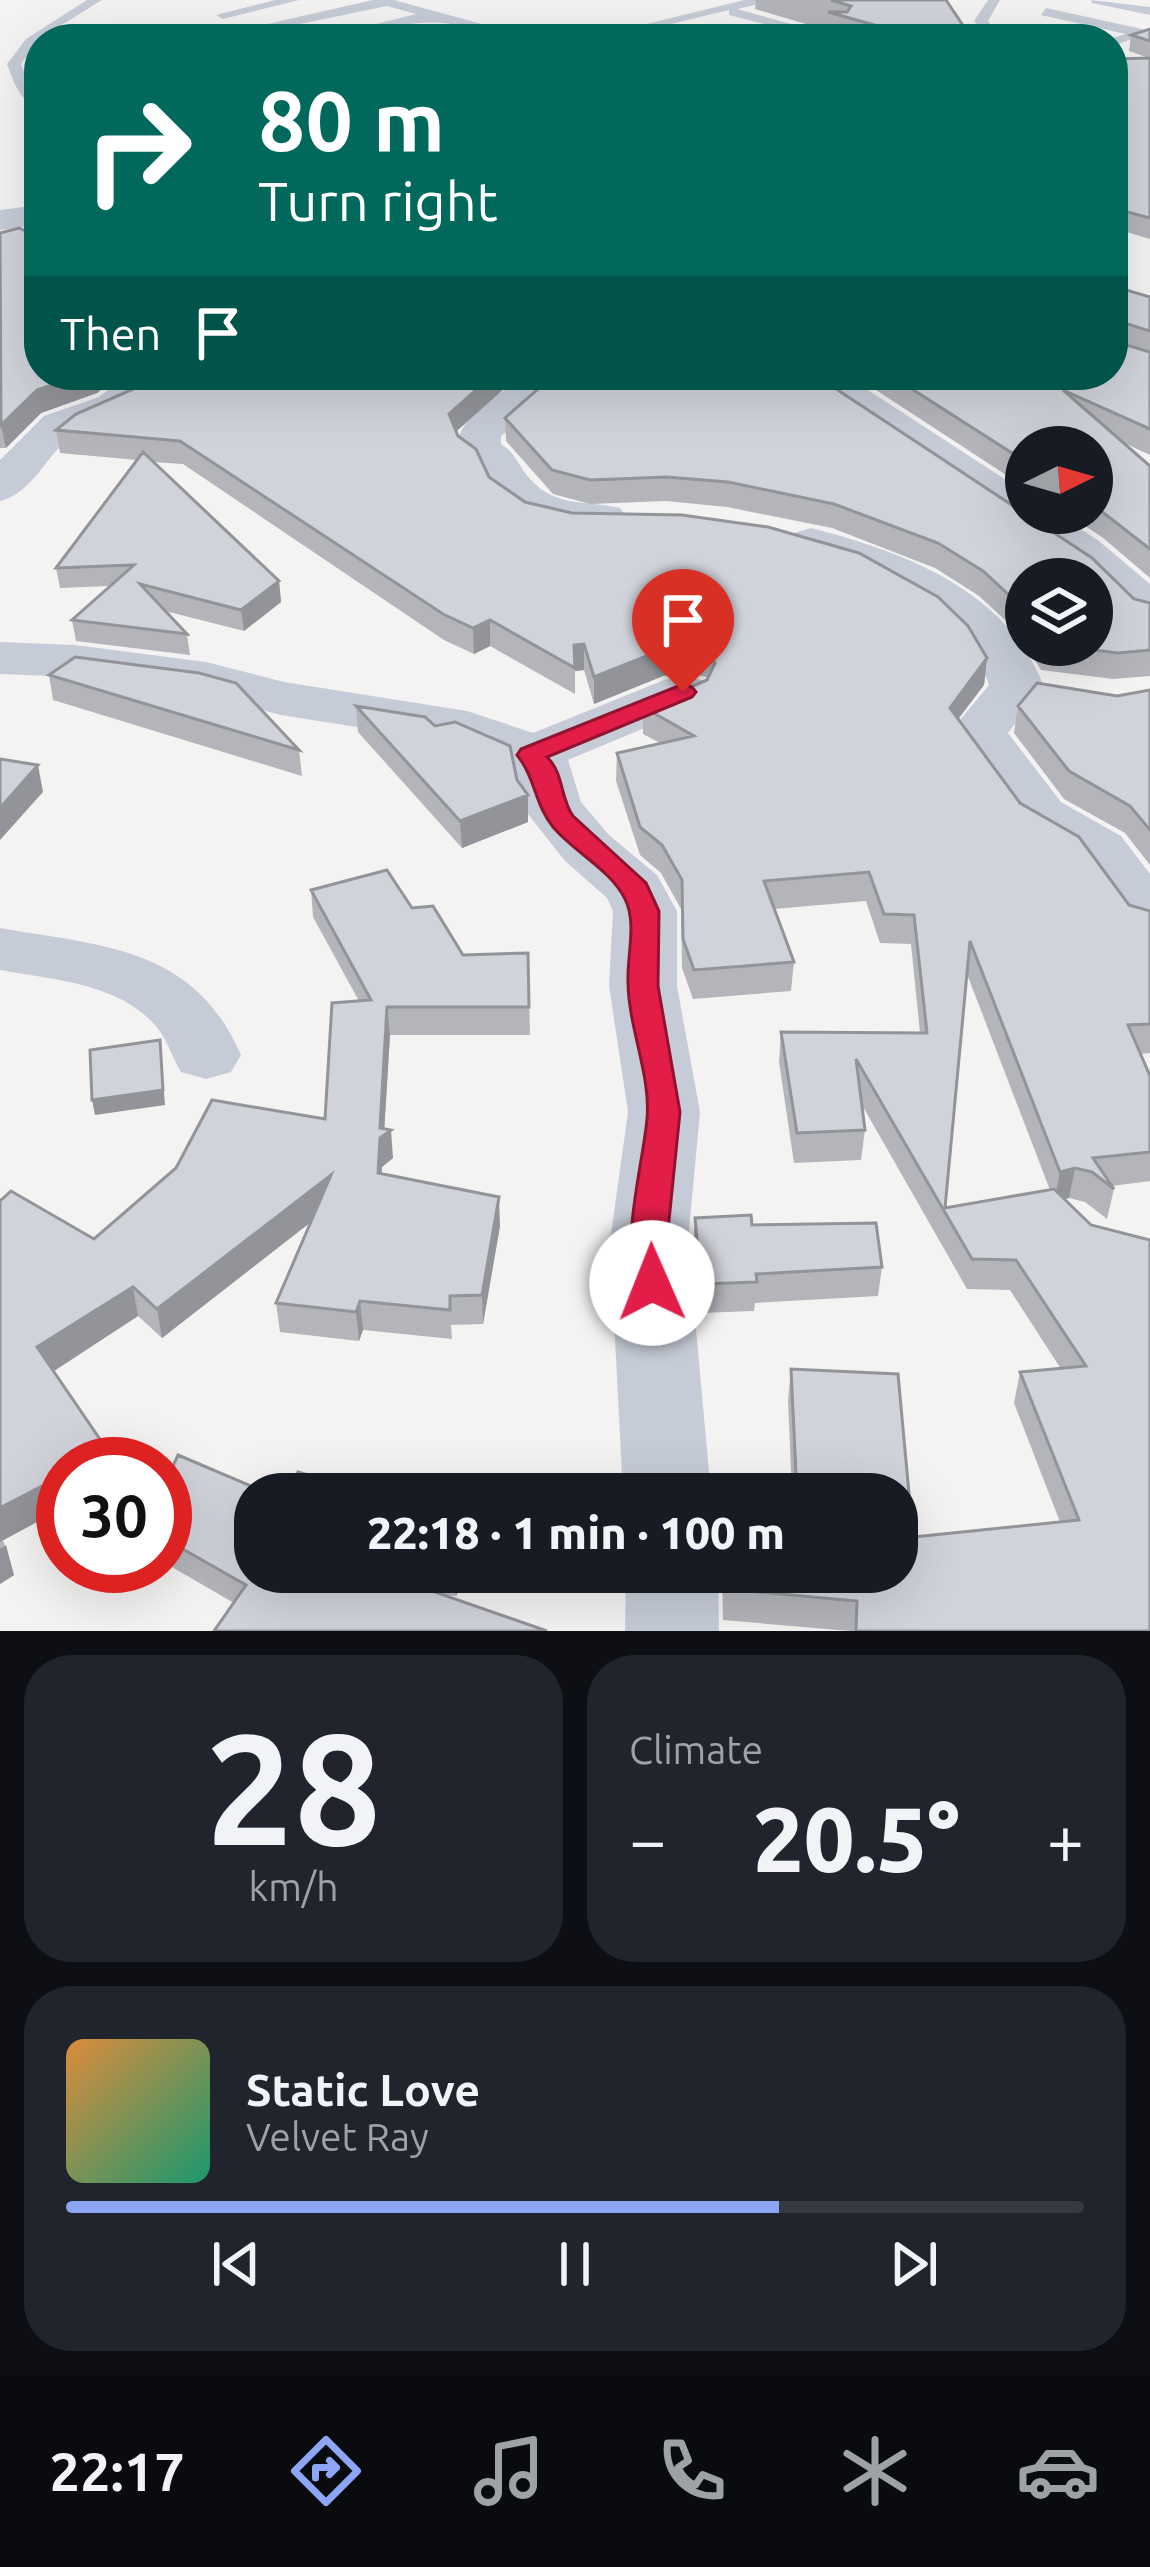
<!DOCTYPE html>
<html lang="en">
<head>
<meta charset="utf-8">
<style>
	body { margin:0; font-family:Ubuntu,sans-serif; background:#20242c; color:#f1f3f6; height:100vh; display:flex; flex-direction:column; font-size:45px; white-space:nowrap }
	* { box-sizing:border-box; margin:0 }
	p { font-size:39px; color:#9ea1a6 }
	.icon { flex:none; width:66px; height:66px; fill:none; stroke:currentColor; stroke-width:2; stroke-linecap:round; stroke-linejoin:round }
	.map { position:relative; height:1631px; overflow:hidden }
	.drawer { display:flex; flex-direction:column; gap:24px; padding:24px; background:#0d0f14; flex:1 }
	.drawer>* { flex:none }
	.top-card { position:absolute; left:24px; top:24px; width:1104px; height:366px; border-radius:48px; box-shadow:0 12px 48px #0002; background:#00695c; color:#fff; overflow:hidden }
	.needle { width:78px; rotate:85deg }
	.buttons { position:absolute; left:1005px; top:426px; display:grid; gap:24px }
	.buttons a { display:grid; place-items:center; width:108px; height:108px; border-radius:50%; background:#171b24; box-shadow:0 12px 48px #0002; font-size:60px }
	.speed { position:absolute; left:36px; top:1437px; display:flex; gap:24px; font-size:60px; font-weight:700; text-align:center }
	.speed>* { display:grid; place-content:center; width:156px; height:156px; border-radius:50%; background:#171b24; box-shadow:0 12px 48px #0002; line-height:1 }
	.speed .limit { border:18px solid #d22; background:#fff; color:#111 }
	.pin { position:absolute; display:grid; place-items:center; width:102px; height:102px; color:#fff; margin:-123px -51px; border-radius:50% 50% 50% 0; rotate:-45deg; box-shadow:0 0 12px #0007 }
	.pin .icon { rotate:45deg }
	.me { position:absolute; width:132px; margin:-66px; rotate:359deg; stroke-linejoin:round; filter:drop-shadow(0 0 9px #0008) }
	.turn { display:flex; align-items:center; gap:42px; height:252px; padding:0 36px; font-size:54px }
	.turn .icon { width:156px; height:156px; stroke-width:2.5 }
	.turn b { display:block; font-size:84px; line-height:102px }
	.then { display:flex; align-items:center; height:114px; padding:0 36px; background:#0003; gap:24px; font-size:45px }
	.big { font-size:90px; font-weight:800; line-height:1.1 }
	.drawer .tile { flex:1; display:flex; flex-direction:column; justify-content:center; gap:18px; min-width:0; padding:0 42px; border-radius:48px; background:#20242c }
	.drawer .dial { align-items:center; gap:0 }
	.dial b { font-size:156px; line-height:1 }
	.song { display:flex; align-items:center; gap:36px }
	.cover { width:144px; height:144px; border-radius:18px; background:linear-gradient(135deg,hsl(30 70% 55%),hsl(160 70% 35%)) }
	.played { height:12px; border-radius:6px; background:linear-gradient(90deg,#8ca5f4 70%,#363941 70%) }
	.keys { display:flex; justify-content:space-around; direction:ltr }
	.heat { display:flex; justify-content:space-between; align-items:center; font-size:66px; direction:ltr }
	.drawer .tiles { flex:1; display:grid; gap:24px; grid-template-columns:1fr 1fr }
	.tile:last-child { grid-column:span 2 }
	.trip { position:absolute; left:234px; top:1473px; width:684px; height:120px; border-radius:48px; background:#171b24; box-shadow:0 12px 48px #0002; font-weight:800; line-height:120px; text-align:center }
	.dock { display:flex; height:192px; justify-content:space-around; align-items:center; background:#090b0e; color:#9ea1a6 }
	.dock .icon { width:84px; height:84px }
	.dock .active { color:#8ca5f4 }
	.dock b { font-size:54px; color:#f1f3f6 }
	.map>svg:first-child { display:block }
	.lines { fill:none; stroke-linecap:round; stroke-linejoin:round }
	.service { fill:#c6ccd7; fill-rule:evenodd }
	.minor { fill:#c6ccd7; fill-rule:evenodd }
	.wall { fill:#b4b5bb; fill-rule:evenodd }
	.shaded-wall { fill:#929499 }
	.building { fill:#d1d3da; stroke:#929499; stroke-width:3 }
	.route { fill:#e11d48; stroke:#92132f; stroke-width:3 }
</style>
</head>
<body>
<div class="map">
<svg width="1150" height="1631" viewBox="0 0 1150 1631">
	<rect width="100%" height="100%" fill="#f5f3f2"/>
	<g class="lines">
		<path class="service" d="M87,0H102L39,39L21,64L30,87L39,97V110C20,101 14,83 7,64L26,39Z
			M275,0H299L223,19L216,15Z
			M394,0L536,39L482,31L420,39L465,27C409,12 373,39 317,39L416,14L387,6L227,39L210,37L373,0Z
			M744,0H776L737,9L845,39H822L729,15V10L609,39H586Z
			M988,0H1000L988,21L1002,39H988L974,21Z
			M1091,0L1150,7V15L1092,3Z
			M1046,8L1142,29L1149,33L1113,46V39H1108L1126,34L1041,15Z
			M724,26L729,33L674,39L676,36Z
			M1044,34L1053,36L1055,39H1038Z"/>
		<path class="minor" d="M39,205V225L0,230V210Z
			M127,375H169C160,416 106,417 77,433C46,451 36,492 0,501V460L44,416L99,397Z
			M796,375H845L1026,493V513H1057L1099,541L1150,584V625L1132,621L1092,586V579H1085L802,384Z
			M532,379L547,383L553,392L501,436V444C517,454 519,468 531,480C557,508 586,500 620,508L627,518L620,528L561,531L520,519L492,495L478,469L457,449C457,417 502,387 532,379Z
			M811,528C905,552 1007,590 1044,687L1008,733L1061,802L1121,836L1150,874V937L1127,931L1077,862L1019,828L950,732L989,685C963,607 867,574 794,553L787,543L794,533Z
			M0,642L75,645L206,662L284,682L467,711L533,733L664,680L683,676L702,680L710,692L702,704L568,760L581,802L609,835L657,875L677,911V986L700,1112L688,1241L711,1494H623L610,1241L628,1112L609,986L613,911L607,898L565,861L531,818L522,805L515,769L457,743L281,715L203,694L75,677L0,674Z
			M0,928C104,946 194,947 241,1055L231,1072L206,1079L181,1072C173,1059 168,1042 159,1030C123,983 53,980 0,970Z
			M626,1572H718L719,1631H625Z"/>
	</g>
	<path class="wall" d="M756,0H946L972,39H826V30L755,9Z
		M1150,29V239L1113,228V59L1149,58L1129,51L1131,35Z
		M0,233L39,375H120L97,393L41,413L6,448H0Z
		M1113,286L1150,297V455L1122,442L1150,466V578L1102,537L1065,513H1092V447H1026V488L853,375H1113Z
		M158,375H530L514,380L456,431L458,436L476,449L489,477L525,502L572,513L682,515L768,527L859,553L938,597L968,626L987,658L984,685L958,719L1020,803L1079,837L1129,905L1150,911V1053L1140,1054L1150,1076V1181L1112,1186L1114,1189L1107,1219L1085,1202L1069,1198L1064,1199L1091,1225L1150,1240V1631H850L723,1620L722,1572H897V1494H792L788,1400L791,1369L898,1374L913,1537L1060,1522L1014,1403L1020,1372L1061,1369L1010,1290L967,1289L862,1105L865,1130L861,1160L794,1163L779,1062L781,1032L920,1033L911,944L880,943L866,901L774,909L794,962L791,991L693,999L682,968L681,909L661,873L640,855L616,781L617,753L660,743L643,734V707L707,680L706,677L684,672L663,676L594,704L584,670L575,671V694L490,646L474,654L444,640L183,464L153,462L279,581L281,602L244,631L165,611L187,634L190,655L76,641L72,620L110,586L60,588L56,568L137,460L60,453L56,430L76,414L154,380ZM967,974L1050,1190L945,1208Z
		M532,375H815L1134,599L1150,603V676L1113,679L1041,670L1016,630L979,596L935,568L832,528L727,507L666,501L590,504L553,494L506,441L505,418L548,379ZM1026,579L1092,645H1026Z
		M49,675L299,750L302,776L53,700Z
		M1150,690V865L1125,833L1064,799L1014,733L1018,706L1117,696Z
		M356,706L435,726L517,780L528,795V822L462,848L358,732Z
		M311,890L412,908L463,955L528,953L530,1035H390L384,1129L393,1158L382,1167V1174L500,1226L483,1324L451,1325L452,1339L363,1330L359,1341L280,1332L276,1303L311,1222L162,1338L138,1316L53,1371L108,1451L111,1464H63V1508L3,1540L14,1575L0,1584V1201L94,1239L325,1119L359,1001L313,917Z
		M695,1218L752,1225L882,1267L878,1296L755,1303L754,1311L699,1313L693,1247Z
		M165,1483L255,1572H466L456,1596L443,1595L234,1603L165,1563Z"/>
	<path class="shaded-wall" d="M81,375H120L97,393L41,413L6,448L1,425L37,390Z
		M493,375H530L514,380L450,437L449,414Z
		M279,581L281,602L244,631L241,610Z
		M490,620V646L474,654L473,628Z
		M584,644V670L575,671L574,645Z
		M685,646L684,672L663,676L594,704V677L664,649Z
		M987,658L984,685L946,735L950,708Z
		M38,765L43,792L0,840V808Z
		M528,795V822L462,848L460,821Z
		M387,1007L390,1035L384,1135L391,1130L393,1158L382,1167L380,1202L378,1173Z
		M160,1040L165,1105L95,1115L92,1100Z
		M1075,1168L1069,1198L1054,1202L1060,1172Z
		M331,1175L334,1204L162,1338L157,1309Z
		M499,1197L500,1226L483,1324L482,1295Z
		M133,1287L138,1316L45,1377L37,1347Z
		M360,1301L363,1330L359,1341L356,1312Z
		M108,1451L111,1464H84Z
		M63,1475V1508L0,1542V1508Z
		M6,1545L14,1575L0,1584V1549Z
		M455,1572H466L456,1596Z"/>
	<path class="building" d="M831,0H946L972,39H924L828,12H847L851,6Z
		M1150,29V41L1131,35Z
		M1150,58V218L1113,208V59Z
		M19,228L39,237V375H81L37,390L1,425L0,233Z
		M1113,286L1150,297V331L1118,321L1113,325Z
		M1113,339V341L1150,352V429L1063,390L1150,466V549L1092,504V447H1026V462L890,375H1113Z
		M158,375H493L449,414L458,436L476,449L489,477L525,502L572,513L682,515L768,527L859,553L938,597L968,626L987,658L950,708L1020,803L1079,837L1129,905L1150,911V1024L1128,1025L1150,1076V1152L1093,1158L1114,1189L1092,1172L1075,1168L1060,1172L970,941L945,1208L1054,1189L1091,1225L1150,1240V1631H856L857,1601L726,1589L725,1572H897V1494H797L791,1369L898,1374L913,1537L1079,1520L1020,1372L1086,1366L1016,1260L972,1259L856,1059L865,1130L797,1133L781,1032L927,1033L914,915L884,914L869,872L764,881L794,962L694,970L683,939L682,880L662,845L640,827L617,753L694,736L643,707L707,680L715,663L707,651L685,646L664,649L594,677L584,644L574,645L575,668L490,620L473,628L443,614L180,441L56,430L76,414L154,380Z
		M554,375H815L1092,558L1134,599L1150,603V650L1118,653L1055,645H1092V579H1026V614L1020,605L983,571L938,543L834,504L728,482L667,477L590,480L552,470L505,418Z
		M143,452L279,581L241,610L140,584L187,634L72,620L134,565L56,568Z
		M75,657L199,673L236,683L299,750L49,675Z
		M1037,683L1117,696L1150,690V830L1130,806L1069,771L1018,706Z
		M356,706L425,717L435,726L455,722L510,746L517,780L528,795L460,821Z
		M0,759L38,765L0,808Z
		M387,870L412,908L433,906L463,955L528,953L529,1007H387L380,1128L391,1130L380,1138L378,1173L499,1197L482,1295L450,1296V1310L360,1301L356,1312L276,1303L331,1175L157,1309L133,1287L37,1347L108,1451L84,1464H63V1475L0,1508V1201L11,1191L94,1239L176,1168L212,1100L325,1119L332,1003L371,1000L311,890Z
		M160,1040L163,1090L92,1100L90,1050Z
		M751,1215L752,1225L876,1223L882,1267L756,1274L757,1282L701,1284L695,1218Z
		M178,1455L270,1494H255V1572H383V1574L547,1631H214L246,1585L165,1539V1483Z
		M298,1472L372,1494H290Z"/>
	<path class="route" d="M683,684L692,687L696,692L692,697L547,757C564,773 560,798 573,816L646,883L659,911L658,986L680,1112L667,1240L670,1283L665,1293L652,1297L639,1293C618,1252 643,1165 647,1119C651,1074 628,1027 628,981C627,956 637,922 625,899C611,870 574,852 553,827C534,803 536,779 517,755L521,749Z"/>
</svg>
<div class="buttons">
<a><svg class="needle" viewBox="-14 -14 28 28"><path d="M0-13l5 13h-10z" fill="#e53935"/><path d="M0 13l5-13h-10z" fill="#9ea1a6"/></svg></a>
<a><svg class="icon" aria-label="layers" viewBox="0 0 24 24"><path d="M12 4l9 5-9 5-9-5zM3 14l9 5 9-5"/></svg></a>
</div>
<div class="speed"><div class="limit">30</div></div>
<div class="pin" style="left:683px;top:692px;background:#d93025"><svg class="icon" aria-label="arrive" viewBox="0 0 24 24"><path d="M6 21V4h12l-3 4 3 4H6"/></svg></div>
<svg class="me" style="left:652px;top:1283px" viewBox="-20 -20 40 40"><circle r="19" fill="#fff"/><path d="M0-13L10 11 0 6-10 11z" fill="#e11d48"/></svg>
<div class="trip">22:18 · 1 min · 100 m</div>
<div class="top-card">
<div class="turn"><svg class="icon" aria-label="right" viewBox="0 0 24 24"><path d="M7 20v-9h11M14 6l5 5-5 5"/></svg><div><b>80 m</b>Turn right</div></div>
<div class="then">Then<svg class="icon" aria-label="arrive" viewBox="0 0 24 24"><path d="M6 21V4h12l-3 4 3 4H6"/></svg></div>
</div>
</div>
<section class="drawer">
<div class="tiles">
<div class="tile dial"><b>28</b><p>km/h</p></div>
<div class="tile"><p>Climate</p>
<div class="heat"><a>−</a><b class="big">20.5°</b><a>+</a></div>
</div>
<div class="tile">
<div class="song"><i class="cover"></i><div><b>Static Love</b><p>Velvet Ray</p></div></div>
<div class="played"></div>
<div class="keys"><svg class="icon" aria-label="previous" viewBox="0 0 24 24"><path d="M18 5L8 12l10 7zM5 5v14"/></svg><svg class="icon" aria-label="pause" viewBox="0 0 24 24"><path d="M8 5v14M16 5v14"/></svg><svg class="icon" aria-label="next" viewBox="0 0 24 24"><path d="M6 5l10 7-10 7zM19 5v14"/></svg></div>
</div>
</div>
</section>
<nav class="dock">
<b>22:17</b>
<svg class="icon active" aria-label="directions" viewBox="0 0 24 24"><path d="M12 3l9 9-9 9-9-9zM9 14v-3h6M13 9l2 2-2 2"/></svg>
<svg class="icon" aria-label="music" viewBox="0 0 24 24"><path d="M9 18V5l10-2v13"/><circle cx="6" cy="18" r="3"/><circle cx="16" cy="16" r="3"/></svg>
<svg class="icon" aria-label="phone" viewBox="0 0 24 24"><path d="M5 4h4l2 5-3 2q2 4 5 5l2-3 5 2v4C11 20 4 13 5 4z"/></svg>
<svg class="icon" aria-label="climate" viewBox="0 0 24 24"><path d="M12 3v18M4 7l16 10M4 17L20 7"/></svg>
<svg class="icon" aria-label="car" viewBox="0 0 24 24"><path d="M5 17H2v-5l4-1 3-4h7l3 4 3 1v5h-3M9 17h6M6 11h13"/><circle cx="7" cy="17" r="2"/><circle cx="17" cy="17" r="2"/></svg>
</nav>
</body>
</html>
